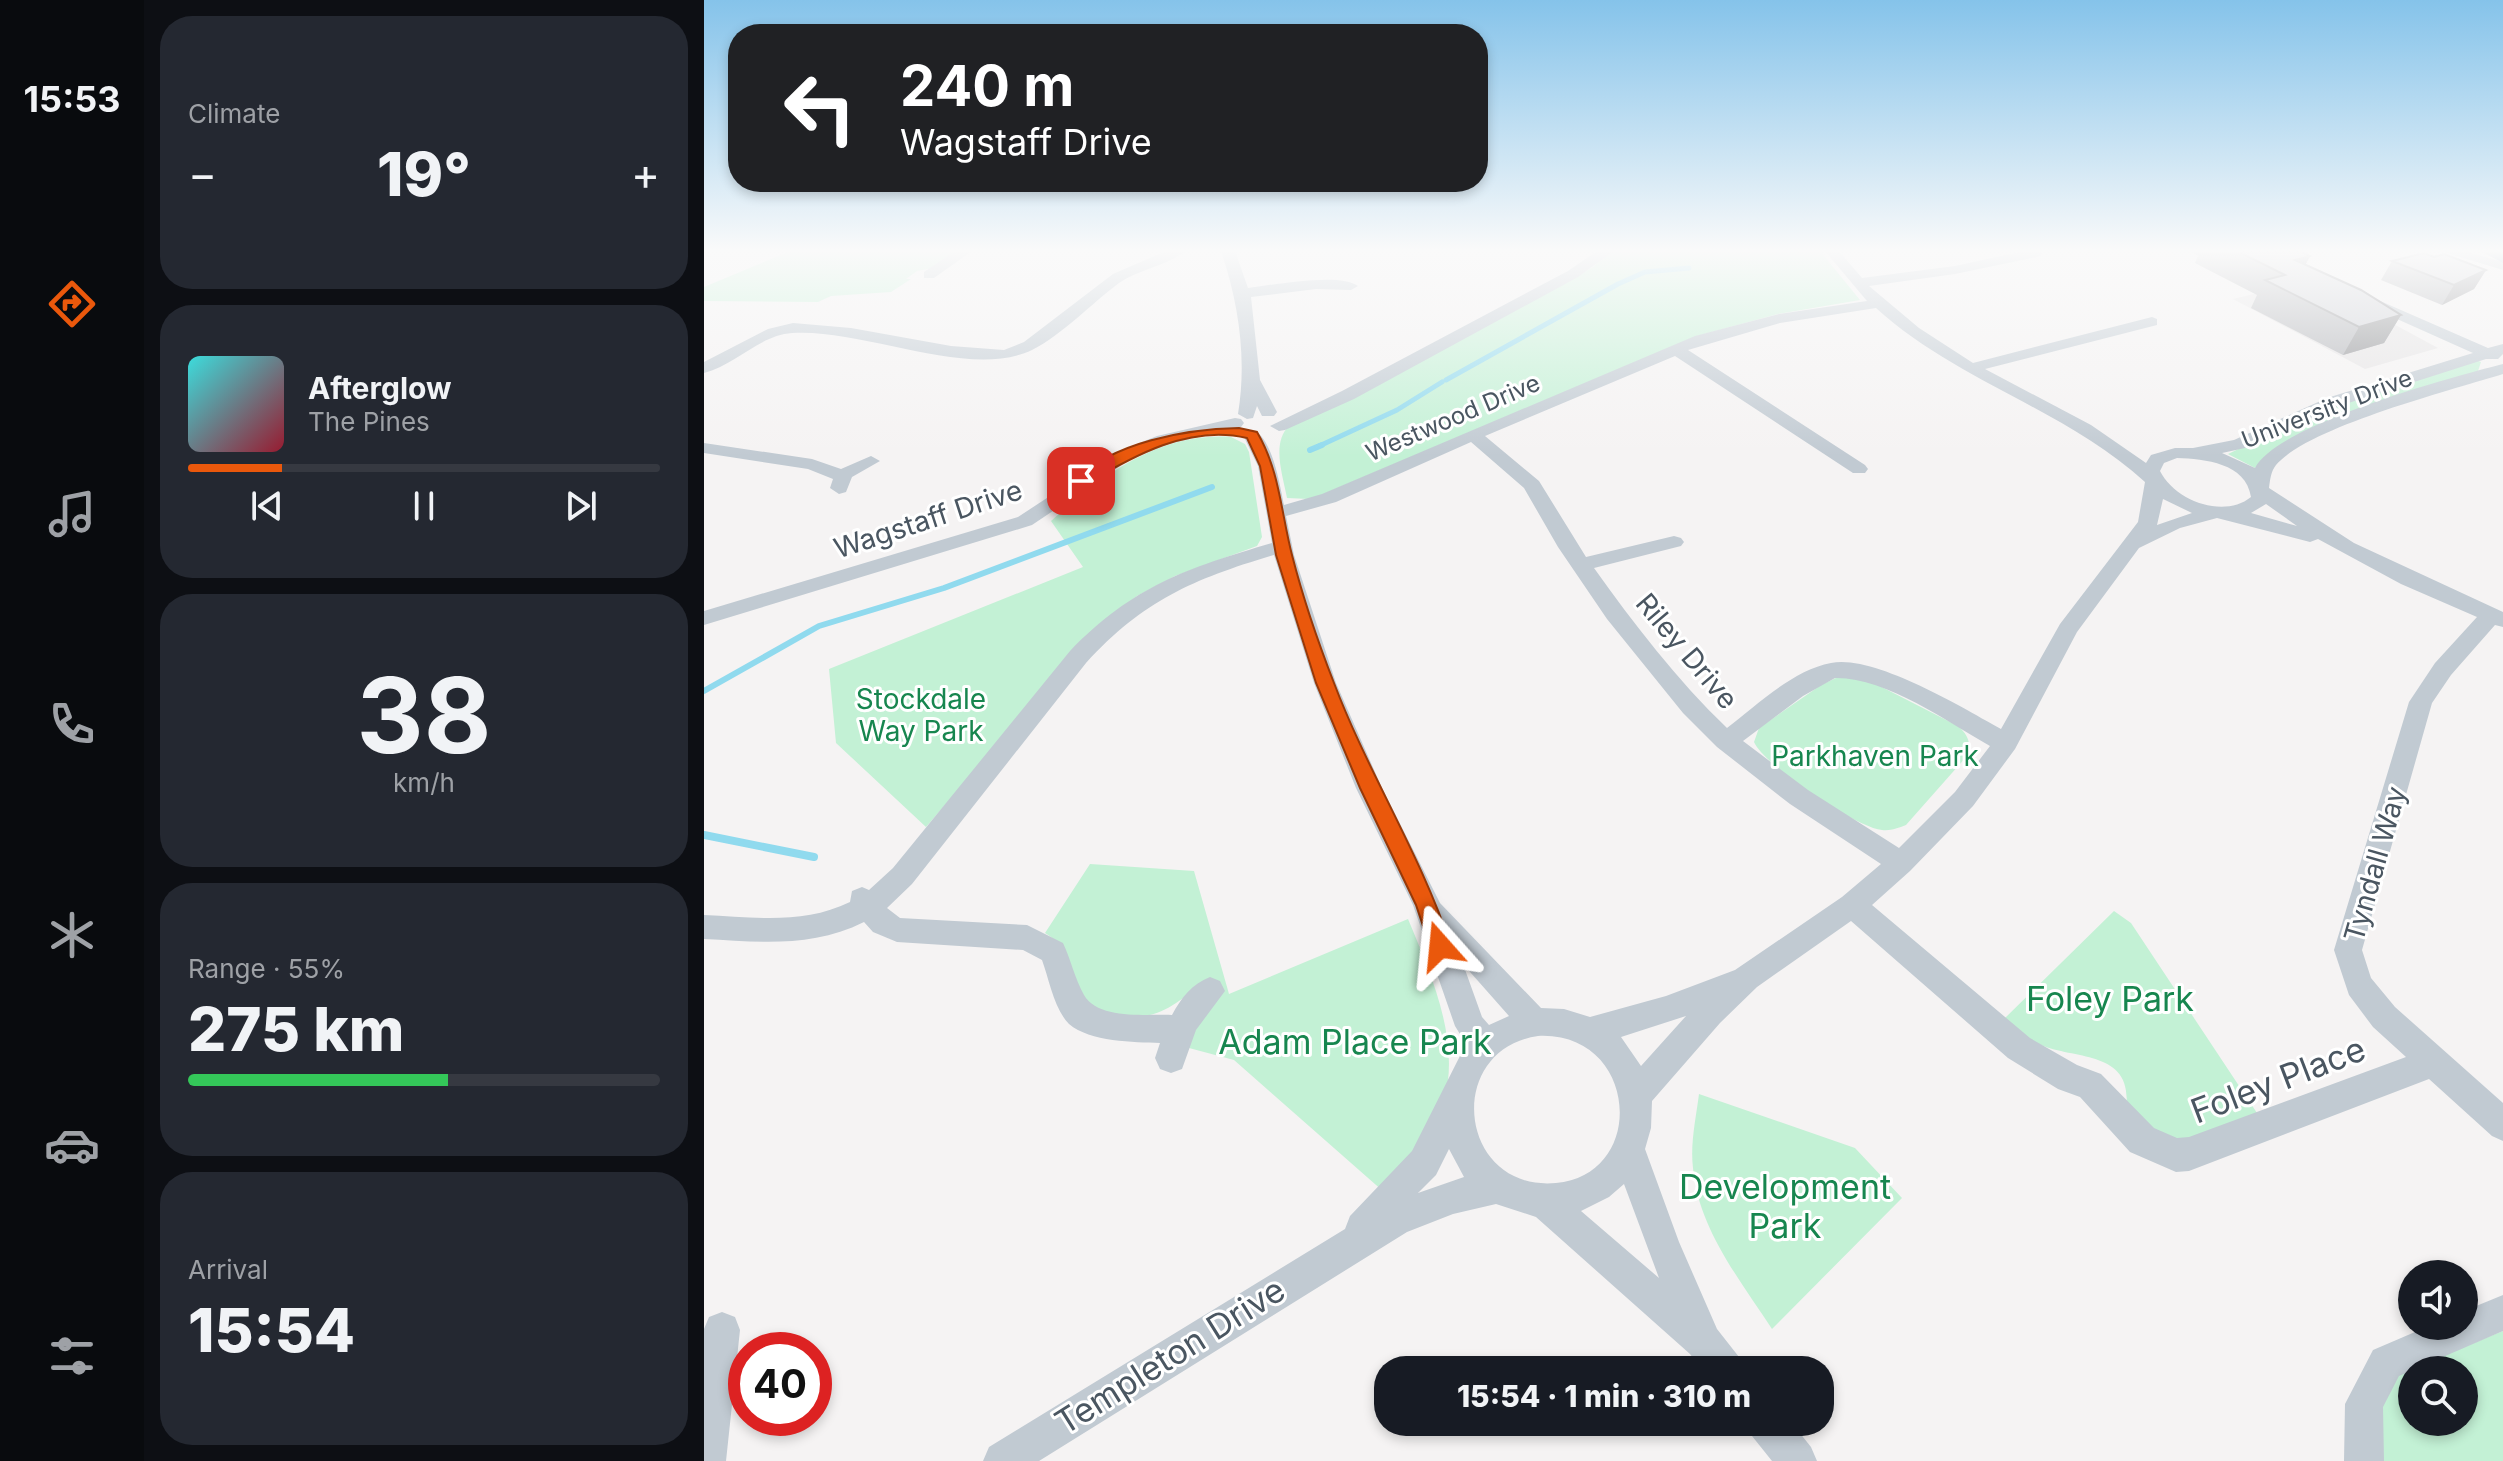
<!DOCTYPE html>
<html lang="en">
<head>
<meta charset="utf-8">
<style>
	body { margin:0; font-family:Inter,sans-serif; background:#242831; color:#f1f3f6; height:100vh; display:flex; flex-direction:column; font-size:30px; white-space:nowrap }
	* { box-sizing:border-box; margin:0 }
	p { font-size:26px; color:#9ea1a6 }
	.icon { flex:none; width:44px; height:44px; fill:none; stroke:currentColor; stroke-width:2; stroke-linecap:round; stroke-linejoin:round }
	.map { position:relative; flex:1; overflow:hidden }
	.drawer { display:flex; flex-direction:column; gap:16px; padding:16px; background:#0d0f14; width:560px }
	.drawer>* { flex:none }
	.guide { position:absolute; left:24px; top:24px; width:760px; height:168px; border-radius:32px; box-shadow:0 4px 12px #0003; background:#202124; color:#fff; overflow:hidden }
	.fabs { position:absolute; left:1694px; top:1260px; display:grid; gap:16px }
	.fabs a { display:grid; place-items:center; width:80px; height:80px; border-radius:50%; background:#171b24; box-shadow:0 4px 12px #0003; font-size:40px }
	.speed { position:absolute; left:24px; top:1332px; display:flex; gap:16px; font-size:40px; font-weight:700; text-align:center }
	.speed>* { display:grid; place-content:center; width:104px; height:104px; border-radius:50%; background:#171b24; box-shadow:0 4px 12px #0003; line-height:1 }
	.speed .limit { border:12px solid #d22; background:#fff; color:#111 }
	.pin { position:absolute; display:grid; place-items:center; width:68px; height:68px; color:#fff; margin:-34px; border-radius:16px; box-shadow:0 4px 12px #0006 }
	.me { position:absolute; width:88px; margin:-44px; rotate:342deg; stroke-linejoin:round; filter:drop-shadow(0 0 6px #0008) }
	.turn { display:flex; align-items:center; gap:28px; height:168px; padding:0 40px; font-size:36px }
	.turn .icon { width:104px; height:104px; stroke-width:2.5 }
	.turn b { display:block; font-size:56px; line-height:68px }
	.big { font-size:60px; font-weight:800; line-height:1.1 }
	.drawer .card { flex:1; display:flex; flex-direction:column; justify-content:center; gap:12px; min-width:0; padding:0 28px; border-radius:32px; background:#242831 }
	.drawer .dial { align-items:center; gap:0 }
	.dial b { font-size:104px; line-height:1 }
	.song { display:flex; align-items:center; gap:24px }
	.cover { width:96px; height:96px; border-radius:12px; background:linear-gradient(135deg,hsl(180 70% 55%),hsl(350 70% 35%)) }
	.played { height:8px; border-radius:4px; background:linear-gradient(90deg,#ea580c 20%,#363941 20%) }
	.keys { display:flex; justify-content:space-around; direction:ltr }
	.heat { display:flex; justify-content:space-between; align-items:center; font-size:44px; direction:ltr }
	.charge { height:12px; border-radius:6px; background:linear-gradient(90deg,#34c759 55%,#363941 0) }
	.trip { position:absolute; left:670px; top:1356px; width:460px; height:80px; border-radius:32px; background:#171b24; box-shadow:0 4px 12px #0003; font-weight:800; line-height:80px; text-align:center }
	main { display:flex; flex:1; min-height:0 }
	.menu { display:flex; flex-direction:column; width:144px; justify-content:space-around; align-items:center; background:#090b0e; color:#9ea1a6 }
	.menu .icon { width:56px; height:56px }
	.menu .current { color:#ea580c }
	.menu b { font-size:36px; color:#f1f3f6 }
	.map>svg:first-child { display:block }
	.education { fill:#e6e4e5 }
	.green { fill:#c3f1d5; fill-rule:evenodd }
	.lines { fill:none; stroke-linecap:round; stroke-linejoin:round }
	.stream-far2 { stroke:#90daee; stroke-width:5 }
	.stream-far1 { stroke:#90daee; stroke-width:6 }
	.stream { stroke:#90daee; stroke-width:8 }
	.minor { fill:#c1cad2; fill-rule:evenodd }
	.highway { fill:#8ba5c1; fill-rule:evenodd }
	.wall { fill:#b0b2b7 }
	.shaded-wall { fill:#909195 }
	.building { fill:#cdcfd5; stroke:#909195; stroke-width:2 }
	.route { fill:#ea580c; stroke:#983908; stroke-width:2 }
	.labels { text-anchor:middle; stroke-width:6; stroke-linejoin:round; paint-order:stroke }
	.far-street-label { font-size:24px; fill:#4a5661; stroke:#fff }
	.street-label { font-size:28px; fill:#4a5661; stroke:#fff }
	.park-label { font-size:28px; fill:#17864f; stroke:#fff }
	.near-park-label { font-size:34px; fill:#17864f; stroke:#fff }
	.near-street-label { font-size:34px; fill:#4a5661; stroke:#fff }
</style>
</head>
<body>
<main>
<nav class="menu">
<b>15:53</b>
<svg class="icon current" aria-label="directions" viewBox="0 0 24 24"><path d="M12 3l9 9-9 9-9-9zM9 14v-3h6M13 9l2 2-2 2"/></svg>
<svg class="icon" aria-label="music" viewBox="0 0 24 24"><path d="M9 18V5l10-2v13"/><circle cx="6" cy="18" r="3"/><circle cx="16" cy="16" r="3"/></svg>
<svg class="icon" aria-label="phone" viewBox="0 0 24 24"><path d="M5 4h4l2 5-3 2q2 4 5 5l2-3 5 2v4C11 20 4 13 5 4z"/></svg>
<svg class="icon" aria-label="climate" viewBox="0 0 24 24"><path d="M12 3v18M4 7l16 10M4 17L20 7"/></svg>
<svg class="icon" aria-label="car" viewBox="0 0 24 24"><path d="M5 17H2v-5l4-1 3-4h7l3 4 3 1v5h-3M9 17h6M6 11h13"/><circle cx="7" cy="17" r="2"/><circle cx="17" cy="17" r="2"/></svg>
<svg class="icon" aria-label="filters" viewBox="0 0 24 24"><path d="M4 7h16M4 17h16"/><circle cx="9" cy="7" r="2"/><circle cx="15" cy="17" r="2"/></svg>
</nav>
<section class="drawer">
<div class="card"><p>Climate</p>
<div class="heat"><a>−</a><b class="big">19°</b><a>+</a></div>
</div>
<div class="card">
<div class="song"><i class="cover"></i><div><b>Afterglow</b><p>The Pines</p></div></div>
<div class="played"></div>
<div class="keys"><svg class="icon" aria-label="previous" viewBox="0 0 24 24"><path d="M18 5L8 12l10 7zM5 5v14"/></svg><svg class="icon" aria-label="pause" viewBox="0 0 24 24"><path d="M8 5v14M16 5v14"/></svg><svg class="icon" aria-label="next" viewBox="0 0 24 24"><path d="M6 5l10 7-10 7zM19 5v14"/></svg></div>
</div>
<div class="card dial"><b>38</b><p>km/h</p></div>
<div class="card"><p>Range · 55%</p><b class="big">275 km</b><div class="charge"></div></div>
<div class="card"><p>Arrival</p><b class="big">15:54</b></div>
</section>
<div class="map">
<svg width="1799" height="1461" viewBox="0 0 1799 1461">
	<rect width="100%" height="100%" fill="#f5f3f3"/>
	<path class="education" d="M1608,280L1734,348L1661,369L1529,299Z"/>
	<path class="green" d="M86,251H255L229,268L213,271L202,279H207L187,292L127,296L114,302L0,301V287Z
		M908,251H1116L1156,300L1074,314L993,336L617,495L605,499L583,498C579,476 567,443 585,426L858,285L889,267Z
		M1772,360L1777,362L1774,371L1574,447L1551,468L1524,454L1620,408Z
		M527,437L541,444L545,452L558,537L553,546L471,576L433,596L399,622L222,827L132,743L125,669L379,567L347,521C397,476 455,432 527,437Z
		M1136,676L1166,681L1254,726C1264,735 1268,743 1263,756L1202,825C1194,828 1187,831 1178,830C1151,827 1061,766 1050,742L1055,728L1117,685Z
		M386,864L490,871L525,994L704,919C731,984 768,1065 726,1133C713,1154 695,1173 680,1192L530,1060L485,1048L490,989C463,1013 440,1023 404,1013C393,1010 384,1007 379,996C366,972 367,948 341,933Z
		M1410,911L1427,923L1553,1113L1484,1140L1455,1136L1422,1109C1430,1050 1372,1060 1337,1045C1323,1039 1312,1028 1301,1018Z
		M995,1094L1151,1148L1198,1198L1068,1329C1036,1280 994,1228 989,1168C986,1144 992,1118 995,1094Z
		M1799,1331V1461H1672L1673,1410L1694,1374ZM1708,1370H1760V1422H1708Z"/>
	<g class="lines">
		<path class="stream-far2" d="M742,380L914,284L941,272L985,268
			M613,447L693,410L738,382"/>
		<path class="stream-far1" d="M606,450L618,445
			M0,691L115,626L240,588L508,487"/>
		<path class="stream" d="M0,835L110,857"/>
		<path class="minor" d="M251,251H268L230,278H220V272Z
			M462,251H481C463,266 435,269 415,283C388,303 358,335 328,350C265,380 159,328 88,333C56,335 31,365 0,373V362L64,329L89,323L147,328L247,346L300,350L320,342L409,274Z
			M517,251H531L544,288C569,285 636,272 654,286L647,290L612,289L547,297L556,380L573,412L570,416H558L553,406L549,418L543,419L534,414C543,359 535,304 517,251Z
			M893,251H910L874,277L650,399L581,430L575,431L566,426L638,391L864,271Z
			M1121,251H1135L1158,278L1251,266L1320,251H1338L1337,256L1251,274L1165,286L1215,328L1269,363L1448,317L1453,319V325L1281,369L1387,425L1442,463L1447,455L1471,448H1489L1530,440L1623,398L1769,353L1664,306V300H1674L1784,348L1799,344V354L1794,359H1782L1635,406L1541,448L1518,453L1551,468C1574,424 1748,377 1799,364V374C1748,390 1604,427 1572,465C1567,471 1566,480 1565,488L1650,543L1799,612V627L1791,625L1747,675L1728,703L1658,950L1667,978L1691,1007L1799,1103V1141L1788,1136L1725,1079L1485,1171L1472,1172L1426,1152L1376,1097L1354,1089L1304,1058L1147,921L1053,987L1016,1023L948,1101L947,1128L941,1149L975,1242L1013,1329L1035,1357L1041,1370H998L986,1354L832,1217L792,1204L749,1214L703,1232L335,1461H279L285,1447L641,1229L646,1216L708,1151L762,1044L751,1026L709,905L652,788L610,683L570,555C490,579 440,600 382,663L208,884L183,908L196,918L323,925L359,943C367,960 371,979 380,995C394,1020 443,1014 468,1015C477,998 488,984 506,977L516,981L521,991L492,1030L478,1069L467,1073L456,1069L451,1058L456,1043C430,1042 386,1042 365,1024C350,1009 345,979 338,960L319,950L193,942L169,932L160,922C108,948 56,942 0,939V915C50,917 99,925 146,902L148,891L158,887L165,890L189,868L366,651C429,586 483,568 568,543L554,466L539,435L542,431L548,430C568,435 576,486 580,505L618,494L991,336L1075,314L1163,301ZM1172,308C1252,381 1361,409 1441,482L1434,522L1356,624L1297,729C1259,708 1170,654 1127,663C1089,670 1053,705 1023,728C973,680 930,624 890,568L977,546L980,542L977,538L970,536L882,557L835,481L781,436L971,356L1149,473H1161L1164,469L1161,465L984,350L1076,323ZM767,442L820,488L854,547L903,619L979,713L1013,747L1086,804L1177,864L1138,897L1031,970L962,996L886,1017L860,1009L837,1008L736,903L678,788L632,683L590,555L582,516L632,502ZM1473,458C1501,459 1542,463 1547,497C1520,519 1471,501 1456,471L1460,463ZM1459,499L1488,513L1453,525ZM1562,504L1593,526L1547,513ZM1513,518L1606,542L1614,539L1697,584L1773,617L1731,663L1705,702L1630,950L1645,995L1669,1027L1702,1057L1485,1137L1473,1138L1450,1128L1397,1074L1373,1065L1326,1038L1168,905L1206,871L1269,806L1311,749L1373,632L1435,548L1476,528ZM1131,678C1181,677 1244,722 1286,746L1251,792L1195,848L1104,790L1039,741L1099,696ZM759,964L805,1016L785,1025L778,1017ZM982,1016L937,1066L917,1037ZM834,1036C934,1031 945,1174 852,1183C754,1192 739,1050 834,1036ZM745,1149L760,1177L714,1193L732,1175ZM920,1184L955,1278L877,1211L905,1197Z
			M1737,251H1761L1799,262V270Z
			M531,418L537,419L540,423L537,427L465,444L425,460L328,525L0,625V611L314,517L413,452L453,436Z
			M0,443L108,459L137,469L167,456L176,461L148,477L142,492L135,494L126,488L129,479L104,469L0,453Z
			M1799,1295V1331L1695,1376L1679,1407L1680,1461H1640L1641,1404L1669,1350L1725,1326H1760V1311Z
			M18,1312L31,1317L36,1330L22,1461H0V1329L5,1317Z
			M1043,1422H1087L1107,1447L1113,1461H1068L1048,1436Z"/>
		<path class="highway" d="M1776,251H1799V263Z"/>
	</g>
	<path class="wall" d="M1486,251H1596L1606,256L1601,265L1697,315L1680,343L1639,355L1547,308L1553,295L1491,263L1494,256Z
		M1730,257L1782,270L1770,289L1738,305L1677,280L1688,261Z"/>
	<path class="shaded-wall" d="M1606,256L1592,283L1591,260Z
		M1782,270L1770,289L1738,305L1750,285Z
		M1697,315L1680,343L1639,355L1655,327Z"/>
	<path class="building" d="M1533,251H1596L1606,256L1591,260L1657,290L1697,315L1655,327L1561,280L1581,275Z
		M1720,253L1730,257L1740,254L1782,270L1750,285L1688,261Z"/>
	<linearGradient id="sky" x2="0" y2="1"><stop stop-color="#85c3ea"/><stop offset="0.55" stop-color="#fafafa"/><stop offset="1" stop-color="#fafafa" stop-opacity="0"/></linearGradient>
	<rect width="1799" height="456" fill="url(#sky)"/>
	<path class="route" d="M535,428L553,432C576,471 577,513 588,555C599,598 614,642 630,683C664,773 717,855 747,946L743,953L736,956L728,953L712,905L656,788L612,683L572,555L556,466L543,438C486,424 429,456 382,484L377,485L370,481C409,442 482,429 535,428Z"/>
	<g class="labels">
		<g class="far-street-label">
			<text transform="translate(1623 409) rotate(-21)" y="8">University Drive</text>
			<text transform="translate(749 418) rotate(-23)" y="8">Westwood Drive</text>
		</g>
		<g class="street-label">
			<text transform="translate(224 519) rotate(-18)" y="10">Wagstaff Drive</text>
			<text transform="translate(983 651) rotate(50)" y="10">Riley Drive</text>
			<text transform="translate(1671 864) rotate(-74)" y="10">Tyndall Way</text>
		</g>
		<g class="park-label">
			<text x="217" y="709">Stockdale<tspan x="217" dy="32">Way Park</tspan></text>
			<text x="1171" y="766">Parkhaven Park</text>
		</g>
		<g class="near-park-label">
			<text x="1406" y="1011">Foley Park</text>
			<text x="651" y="1054">Adam Place Park</text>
			<text x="1081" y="1199">Development<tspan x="1081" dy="39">Park</tspan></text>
		</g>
		<g class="near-street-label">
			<text transform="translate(1574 1080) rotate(-21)" y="12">Foley Place</text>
			<text transform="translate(466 1356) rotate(-32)" y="12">Templeton Drive</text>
		</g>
	</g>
</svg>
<div class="fabs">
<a><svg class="icon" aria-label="sound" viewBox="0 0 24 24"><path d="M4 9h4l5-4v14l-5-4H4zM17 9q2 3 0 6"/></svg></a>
<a><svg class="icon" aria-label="search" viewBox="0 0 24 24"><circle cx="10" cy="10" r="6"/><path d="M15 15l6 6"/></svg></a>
</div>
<div class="speed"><div class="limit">40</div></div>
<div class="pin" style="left:377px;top:481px;background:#d93025"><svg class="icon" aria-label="arrive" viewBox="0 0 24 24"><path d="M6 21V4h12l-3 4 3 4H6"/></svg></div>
<svg class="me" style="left:736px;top:946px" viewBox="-20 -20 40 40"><path d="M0-17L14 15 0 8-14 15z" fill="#ea580c" stroke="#fff" stroke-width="4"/></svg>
<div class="trip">15:54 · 1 min · 310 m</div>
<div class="guide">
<div class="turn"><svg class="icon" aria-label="left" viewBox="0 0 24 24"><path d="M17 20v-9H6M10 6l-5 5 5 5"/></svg><div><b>240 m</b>Wagstaff Drive</div></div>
</div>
</div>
</main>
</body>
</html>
